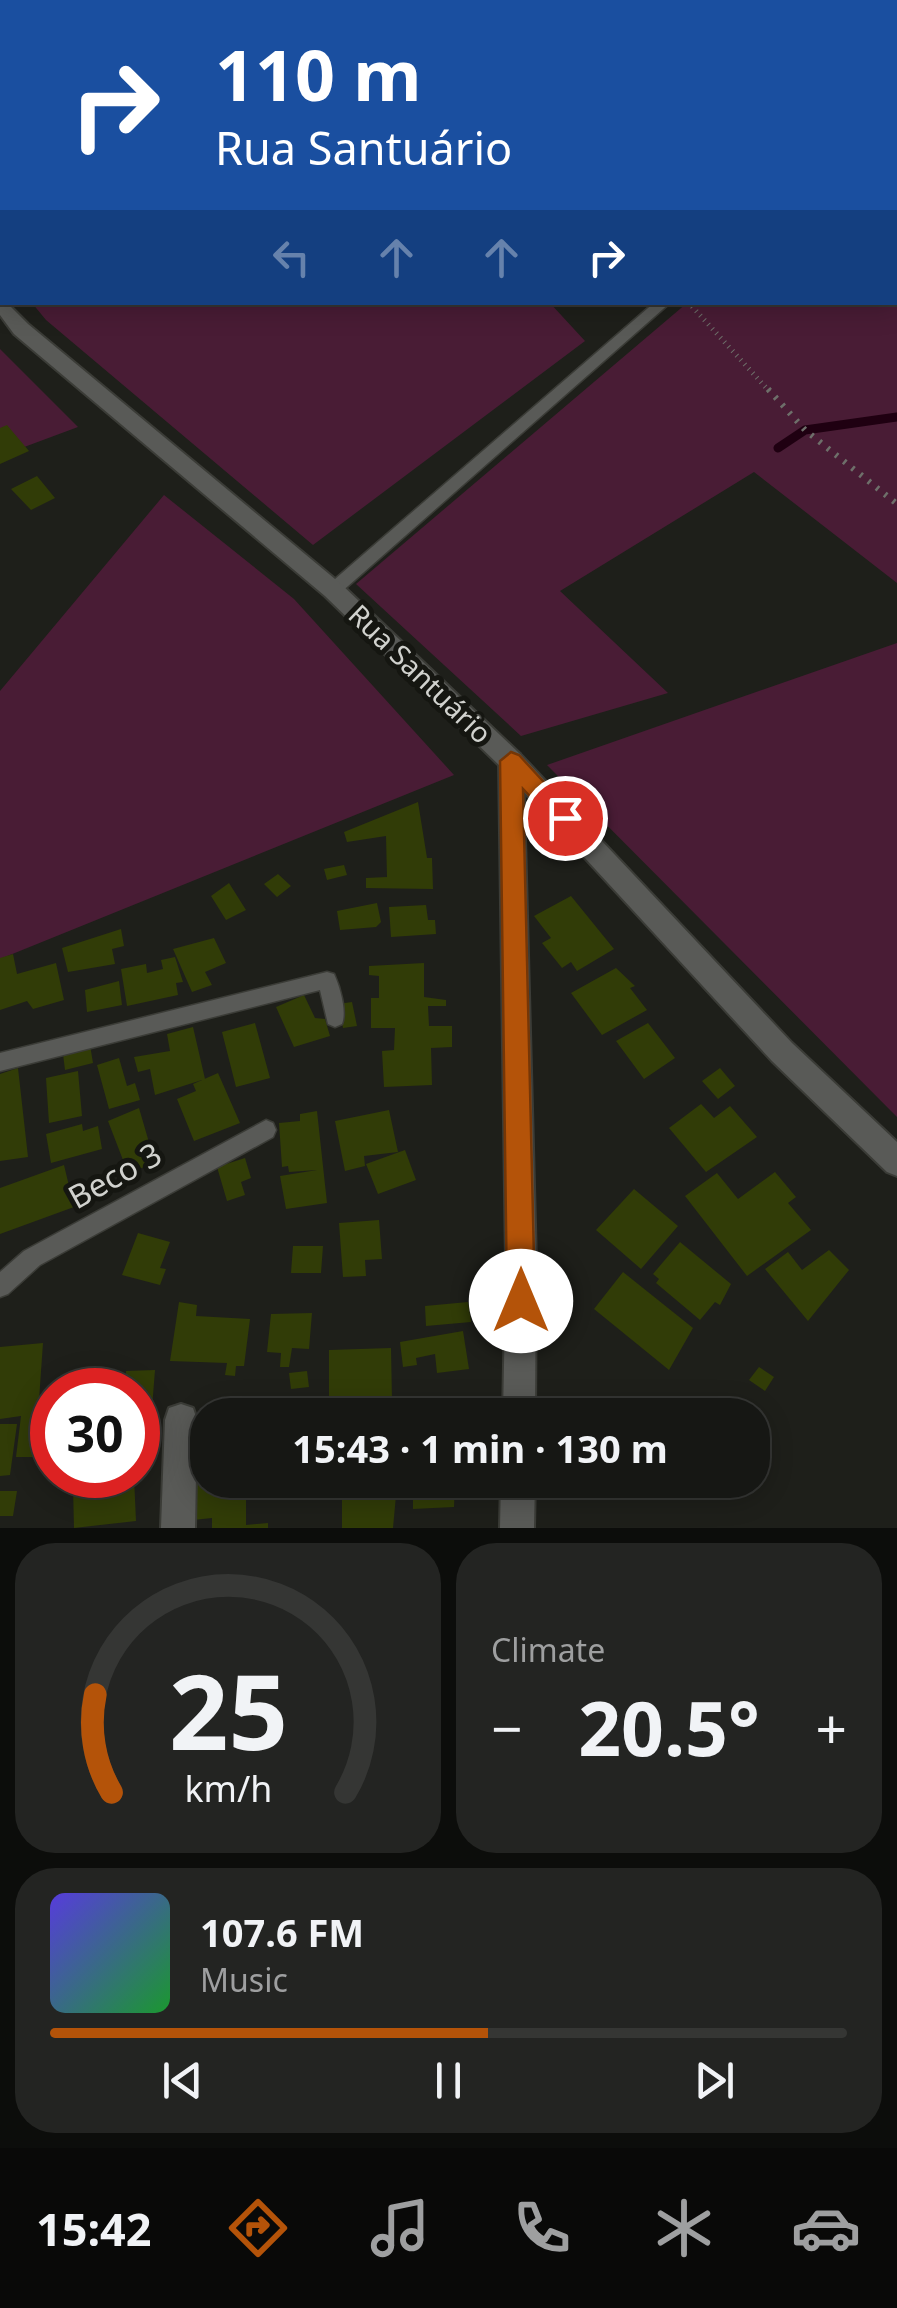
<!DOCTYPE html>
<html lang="en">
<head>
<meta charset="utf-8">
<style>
	body { margin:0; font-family:"Noto Sans",sans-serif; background:#232422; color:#f1f3f6; height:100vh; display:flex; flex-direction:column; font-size:38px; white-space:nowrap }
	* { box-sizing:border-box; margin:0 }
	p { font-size:32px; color:#9e9fa0 }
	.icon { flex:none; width:55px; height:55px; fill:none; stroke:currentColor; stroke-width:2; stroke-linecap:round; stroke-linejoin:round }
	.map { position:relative; height:1528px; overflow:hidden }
	.sheet { display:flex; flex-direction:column; gap:15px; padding:15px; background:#0c0d0b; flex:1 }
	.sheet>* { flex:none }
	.banner { position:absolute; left:0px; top:0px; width:898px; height:305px; box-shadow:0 5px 25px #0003,0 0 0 2px #353634; background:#1a4fa0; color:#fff; overflow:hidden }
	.speed { position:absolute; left:30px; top:1368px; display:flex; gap:20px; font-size:50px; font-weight:700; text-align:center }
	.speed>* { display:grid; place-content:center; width:130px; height:130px; border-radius:50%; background:#161714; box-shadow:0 5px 25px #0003,0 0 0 2px #353634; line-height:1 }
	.speed .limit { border:15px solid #d22; background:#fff; color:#111 }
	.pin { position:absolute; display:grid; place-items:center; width:85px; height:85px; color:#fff; margin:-42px; border:5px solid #fff; border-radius:50%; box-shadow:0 2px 10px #0007 }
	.me { position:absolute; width:110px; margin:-55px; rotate:0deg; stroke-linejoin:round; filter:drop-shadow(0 0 8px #0008) }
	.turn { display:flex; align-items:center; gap:35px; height:210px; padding:0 50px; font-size:45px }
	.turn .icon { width:130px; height:130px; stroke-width:2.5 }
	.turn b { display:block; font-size:70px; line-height:85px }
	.lanes { display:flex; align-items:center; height:95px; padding:0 50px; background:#0003; justify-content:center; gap:50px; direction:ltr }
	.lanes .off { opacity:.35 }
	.big { font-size:75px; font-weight:700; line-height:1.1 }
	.sheet .card { flex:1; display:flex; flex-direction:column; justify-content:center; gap:15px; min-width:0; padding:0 35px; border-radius:40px; background:#232422 }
	.sheet .dial { align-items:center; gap:0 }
	.dial svg { height:260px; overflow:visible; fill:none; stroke:#353634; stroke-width:7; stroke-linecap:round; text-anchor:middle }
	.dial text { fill:#f1f3f6; stroke:none }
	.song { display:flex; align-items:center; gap:30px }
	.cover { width:120px; height:120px; border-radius:15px; background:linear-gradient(135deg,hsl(250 70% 55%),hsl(130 70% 35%)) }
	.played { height:10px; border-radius:5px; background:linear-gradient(90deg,#b45309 55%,#353634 55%) }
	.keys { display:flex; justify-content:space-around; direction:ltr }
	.heat { display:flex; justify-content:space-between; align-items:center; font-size:55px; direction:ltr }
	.sheet .tiles { flex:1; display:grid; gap:15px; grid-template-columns:1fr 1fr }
	.card:last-child { grid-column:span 2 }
	.trip { position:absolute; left:190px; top:1398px; width:580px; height:100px; border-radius:40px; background:#161714; box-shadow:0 5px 25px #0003,0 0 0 2px #353634; font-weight:700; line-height:100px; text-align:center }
	.dock { display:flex; height:160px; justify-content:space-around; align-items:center; background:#090908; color:#9e9fa0 }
	.dock .icon { width:70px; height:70px }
	.dock .current { color:#b45309 }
	.dock b { font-size:45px; color:#f1f3f6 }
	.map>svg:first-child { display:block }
	.green { fill:#491c35 }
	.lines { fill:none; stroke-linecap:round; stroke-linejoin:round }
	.stream { stroke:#1f0011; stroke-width:9 }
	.building { fill:#313c07 }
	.service-casing { stroke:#3b3c37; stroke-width:3 }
	.minor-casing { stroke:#3b3c37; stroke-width:4 }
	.tertiary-casing { stroke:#3b3c37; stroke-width:4 }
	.path-far1 { stroke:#6e6f6a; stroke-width:5; stroke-dasharray:1 5; stroke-linecap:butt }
	.path { stroke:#6e6f6a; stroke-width:6; stroke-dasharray:2.5 8; stroke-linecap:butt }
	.service { fill:#595a57; fill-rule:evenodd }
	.minor { fill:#595a57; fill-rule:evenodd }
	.tertiary { fill:#595a57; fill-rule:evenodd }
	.route { fill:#b45309; stroke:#753606; stroke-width:2.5 }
	.labels { text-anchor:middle; stroke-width:10; stroke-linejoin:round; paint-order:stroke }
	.street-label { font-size:28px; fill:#d1d2ce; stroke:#151611 }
	.near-street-label { font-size:32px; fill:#d1d2ce; stroke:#151611 }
</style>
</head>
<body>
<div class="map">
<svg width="897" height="1528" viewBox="0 0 897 1528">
	<rect width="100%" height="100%" fill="#1e1f1a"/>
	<path class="green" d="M0,0H505L2,2V47Z
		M756,0H897V583L754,472L560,591L668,693L521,736L356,584L687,303L895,302V2Z
		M32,303H550L585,341L313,545L46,320Z
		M0,349L78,427L0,456Z
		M164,495L294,599L454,775L0,959V691Z
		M897,643V1117L547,765Z"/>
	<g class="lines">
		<path class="stream" d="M778,448L805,430L897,417"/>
	</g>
	<path class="building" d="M7,425L29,451L0,464V428Z
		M37,476L55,498L31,510L11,489Z
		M418,802L427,858H432L433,889L366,888V878L387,877L386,836L347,842L344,832Z
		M344,865L347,875L327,880L324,869Z
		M278,874L291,886L277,897L264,884Z
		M229,883L246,910L226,920L211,896Z
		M571,896L614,949L577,971L571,962L562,968L542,943L551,938L534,916Z
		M377,903L381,922L376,927L340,930L337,911Z
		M426,905L428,920H435L436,934L391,937L389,907Z
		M121,929L124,946L112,949L115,964L68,972L62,948Z
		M214,938L226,963L205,972L212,985L192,992L173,949Z
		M13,954L17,974L56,963L64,1000L33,1009L27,1001L0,1010V958Z
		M175,957L183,982L176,983L178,995L127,1006L121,969L146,964L147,973L163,969L161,960Z
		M424,963V997L446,1000V1006H428L429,1026H452V1047L431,1048L432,1085L384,1087L382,1051L394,1050L395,1028H371V998H379V976L369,975V966Z
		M616,968L635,986L630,988L647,1010L602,1035L571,993Z
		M119,981L122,1005L87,1012L85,990Z
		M304,995L315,1018L325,1019L330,1036L294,1047L276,1007Z
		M352,1002L357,1026L343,1028L338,1004Z
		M255,1023L270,1078L236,1087L222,1032Z
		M648,1023L675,1058L644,1079L616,1041Z
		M193,1027L205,1079L155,1095L150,1069L138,1072L134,1057L170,1051L167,1034Z
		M90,1045L93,1063L65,1070L63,1054Z
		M119,1058L127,1086L135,1083L140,1100L109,1109L97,1065Z
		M18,1068L28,1157L0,1161V1074Z
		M720,1068L735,1086L718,1099L702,1081Z
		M78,1071L82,1116L49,1123L46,1078Z
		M218,1073L240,1123L194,1141L177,1099L196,1091L193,1084Z
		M701,1104L714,1118L730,1106L757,1137L706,1172L669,1128Z
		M139,1108L155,1163L128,1173L108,1121Z
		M389,1110L398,1152L364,1156L365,1166L345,1171L335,1121Z
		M317,1111L327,1203L286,1209L280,1176L317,1170L289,1172L288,1166L282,1167L279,1123L300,1121V1114Z
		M82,1124L83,1131L98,1126L102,1149L51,1163L46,1134Z
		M405,1150L416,1180L378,1194L366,1164Z
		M245,1158L251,1178L241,1182L245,1195L227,1201L217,1167Z
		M64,1165L74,1207L0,1234V1188Z
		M775,1172L796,1197L788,1203L811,1230L747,1276L685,1196L717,1173L738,1199Z
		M634,1189L678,1226L641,1269L596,1230Z
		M379,1220L382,1259L365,1260L366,1276L343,1277L339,1223Z
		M138,1233L170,1242L160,1268L166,1269L160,1285L122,1275Z
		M680,1242L731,1284L720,1305L715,1302L700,1320L656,1283L659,1279L653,1274Z
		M293,1246H323L321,1273H291Z
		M829,1250L849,1270L808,1321L765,1269L788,1252L802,1270Z
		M623,1272L693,1328L669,1370L594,1309Z
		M179,1302L197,1305L196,1316L250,1319L244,1366H236L235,1376L225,1375L227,1363L170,1361Z
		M468,1302L471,1322L426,1326L425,1306Z
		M312,1313L309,1349L292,1348L289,1367H280L281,1353L267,1352L271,1314Z
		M463,1331L469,1369L437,1373L435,1354L416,1358L417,1365L403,1367L400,1342Z
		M43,1343L35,1457H16L21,1416L0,1419V1347Z
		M391,1348L392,1401L360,1402V1410L329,1413V1350Z
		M759,1367L774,1377L765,1391L749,1380Z
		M155,1370L149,1447H138V1390H125L126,1371Z
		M307,1371L309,1387L291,1389L289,1373Z
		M458,1401V1415H391V1407Z
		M0,1424H17L10,1475L0,1476Z
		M208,1476V1480H230V1486L246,1485V1525L268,1523V1528H212V1518L193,1520L192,1477Z
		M134,1477L136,1521L74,1528L73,1487Z
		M280,1480H329L328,1494L280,1493Z
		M342,1480H393L397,1485L393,1528H342Z
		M413,1480H455L454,1507L413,1509Z
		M0,1491H17L13,1516H0Z"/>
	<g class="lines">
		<defs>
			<path id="service" d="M82,0H95L97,2H84Z
				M0,66L2,67V73L0,74Z
				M655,302H671L339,594H327L325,590L327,586Z
				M327,972L334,974C340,987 347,1011 342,1024L335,1027L328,1024L320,990L0,1071V1053Z
				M266,1120L273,1123L276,1130L273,1137L40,1265L8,1294L0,1297V1272L24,1251Z"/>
			<path id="minor" d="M511,751L520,754L523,761L536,1263L535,1415H503L506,1263L499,761L502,754Z
				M181,1404L193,1408L197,1420L195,1528H161L165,1420L169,1408Z
				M501,1480H535L534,1528H500Z"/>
			<path id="tertiary" d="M0,296L28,324L341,584L520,754L792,1043L897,1142V1176L887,1172L772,1061L502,768L325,596L14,334L0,315Z"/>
		</defs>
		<use href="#service" class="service-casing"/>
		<use href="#minor" class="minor-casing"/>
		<use href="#tertiary" class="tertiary-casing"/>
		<path class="path-far1" d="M688,302L770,392"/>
		<path class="path" d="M768,389L805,430L897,504"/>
		<use href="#service" class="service"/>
		<use href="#minor" class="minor"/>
		<use href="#tertiary" class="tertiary"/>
	</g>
	<path class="route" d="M511,752L519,755L577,818L565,828L557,825L523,789L535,1301L531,1311L521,1315L511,1311L507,1301L500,761Z"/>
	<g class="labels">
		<g class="street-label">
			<text transform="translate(420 674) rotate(44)" y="10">Rua Santuário</text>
		</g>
		<g class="near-street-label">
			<text transform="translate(115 1176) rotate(-29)" y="11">Beco 3</text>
		</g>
	</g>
</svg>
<div class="speed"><div class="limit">30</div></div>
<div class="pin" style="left:565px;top:818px;background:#d93025"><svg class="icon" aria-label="arrive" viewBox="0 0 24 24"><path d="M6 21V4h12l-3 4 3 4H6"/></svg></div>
<svg class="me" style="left:521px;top:1301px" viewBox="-20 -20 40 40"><circle r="19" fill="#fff"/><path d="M0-13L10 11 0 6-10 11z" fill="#b45309"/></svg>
<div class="trip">15:43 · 1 min · 130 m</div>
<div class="banner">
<div class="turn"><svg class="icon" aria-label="right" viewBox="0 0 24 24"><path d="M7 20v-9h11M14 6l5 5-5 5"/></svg><div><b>110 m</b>Rua Santuário</div></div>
<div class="lanes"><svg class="icon off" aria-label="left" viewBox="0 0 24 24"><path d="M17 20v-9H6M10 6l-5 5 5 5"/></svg><svg class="icon off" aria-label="ahead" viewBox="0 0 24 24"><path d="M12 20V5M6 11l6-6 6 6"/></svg><svg class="icon off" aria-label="ahead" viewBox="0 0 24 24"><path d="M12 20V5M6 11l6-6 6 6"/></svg><svg class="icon" aria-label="right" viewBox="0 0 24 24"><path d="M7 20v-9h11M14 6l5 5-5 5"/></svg></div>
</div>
</div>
<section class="sheet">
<div class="tiles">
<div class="card dial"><svg viewBox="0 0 100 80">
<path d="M14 69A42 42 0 1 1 86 69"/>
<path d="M14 69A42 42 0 0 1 9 39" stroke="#b45309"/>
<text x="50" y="56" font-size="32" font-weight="700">25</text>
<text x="50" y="72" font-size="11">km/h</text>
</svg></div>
<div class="card"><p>Climate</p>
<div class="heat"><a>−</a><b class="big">20.5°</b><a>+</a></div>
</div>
<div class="card">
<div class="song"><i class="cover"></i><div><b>107.6 FM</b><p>Music</p></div></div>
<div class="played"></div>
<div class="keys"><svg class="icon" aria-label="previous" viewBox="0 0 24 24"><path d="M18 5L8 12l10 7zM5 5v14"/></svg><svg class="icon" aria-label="pause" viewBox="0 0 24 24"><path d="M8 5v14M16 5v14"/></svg><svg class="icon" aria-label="next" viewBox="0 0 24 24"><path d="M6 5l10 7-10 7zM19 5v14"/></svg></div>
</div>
</div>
</section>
<nav class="dock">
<b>15:42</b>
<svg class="icon current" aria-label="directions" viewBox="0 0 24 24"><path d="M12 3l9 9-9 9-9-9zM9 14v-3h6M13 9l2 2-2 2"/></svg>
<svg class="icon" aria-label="music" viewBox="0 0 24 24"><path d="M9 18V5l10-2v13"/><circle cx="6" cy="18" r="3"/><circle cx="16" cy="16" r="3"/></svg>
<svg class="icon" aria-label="phone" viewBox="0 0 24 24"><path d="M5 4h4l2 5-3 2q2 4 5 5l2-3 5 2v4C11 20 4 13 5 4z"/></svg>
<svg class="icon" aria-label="climate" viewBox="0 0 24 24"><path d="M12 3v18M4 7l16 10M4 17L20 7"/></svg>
<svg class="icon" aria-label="car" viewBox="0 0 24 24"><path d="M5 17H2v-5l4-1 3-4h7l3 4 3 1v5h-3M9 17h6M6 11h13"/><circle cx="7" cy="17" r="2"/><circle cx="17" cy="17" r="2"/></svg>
</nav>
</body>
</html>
